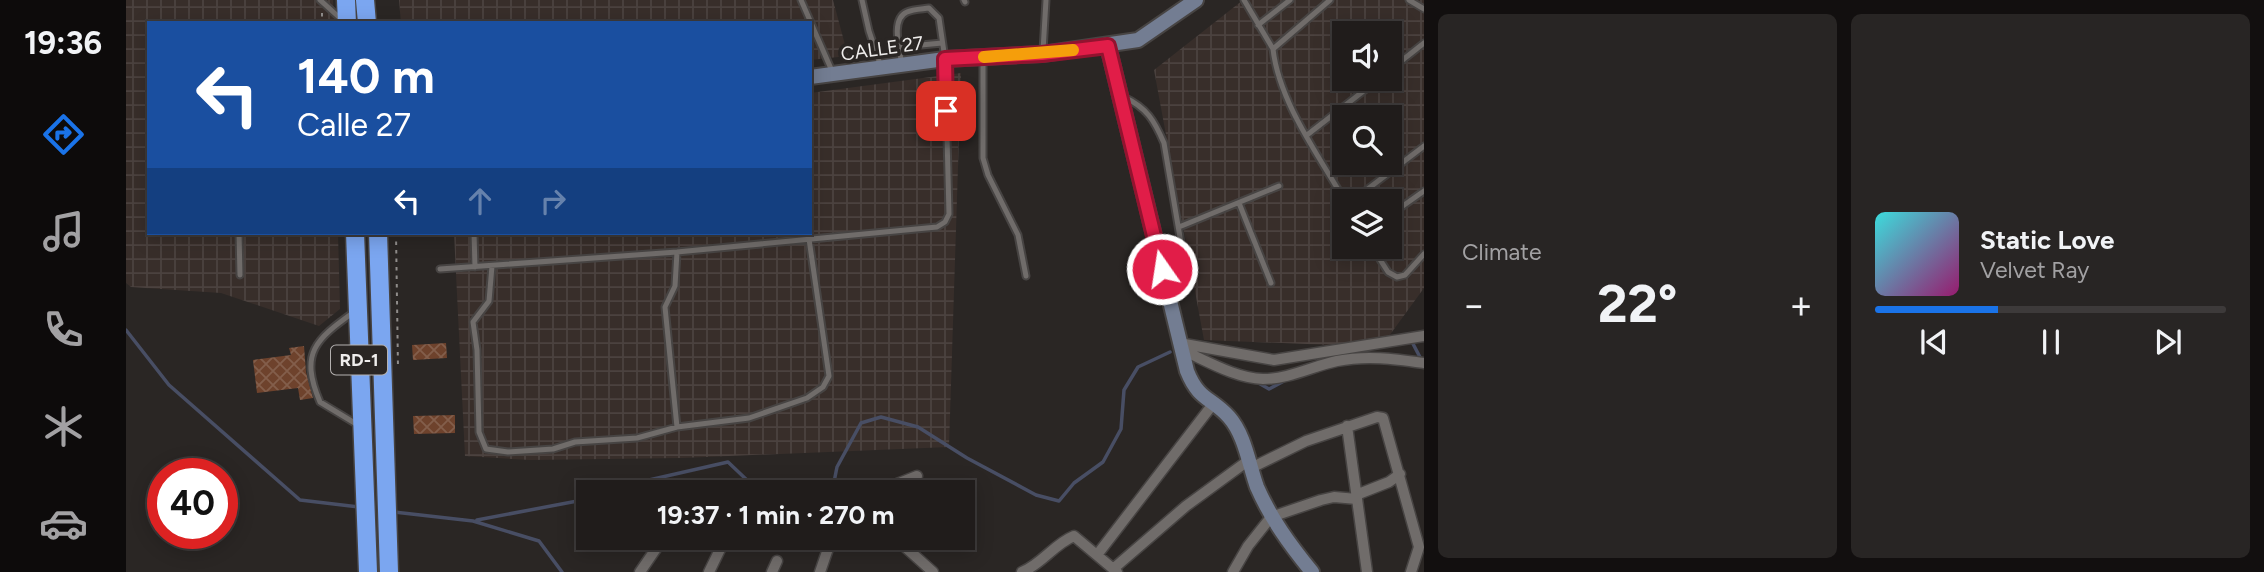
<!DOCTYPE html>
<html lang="en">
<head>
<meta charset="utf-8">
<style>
	body { margin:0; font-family:Figtree,sans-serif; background:#282524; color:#f1f3f6; height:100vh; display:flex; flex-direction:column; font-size:26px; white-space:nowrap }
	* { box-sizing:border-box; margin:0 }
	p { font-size:23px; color:#a2a1a3 }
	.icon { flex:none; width:38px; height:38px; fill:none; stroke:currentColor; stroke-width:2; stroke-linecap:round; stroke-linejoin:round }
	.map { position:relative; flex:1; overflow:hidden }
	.drawer { display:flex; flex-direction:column; gap:14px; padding:14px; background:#120f0f; width:840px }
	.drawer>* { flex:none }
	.hud { position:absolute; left:21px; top:21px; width:665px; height:214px; border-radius:0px; box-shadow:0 4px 18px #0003,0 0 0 2px #3d3a3a; background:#1a4fa0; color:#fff; overflow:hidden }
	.buttons { position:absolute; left:1206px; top:21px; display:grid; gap:14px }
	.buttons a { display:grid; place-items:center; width:70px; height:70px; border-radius:0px; background:#201c1b; box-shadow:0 4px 18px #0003,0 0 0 2px #3d3a3a; font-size:35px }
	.speed { position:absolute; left:21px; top:458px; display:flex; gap:14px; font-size:35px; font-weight:700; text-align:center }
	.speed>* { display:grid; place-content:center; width:91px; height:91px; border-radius:50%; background:#201c1b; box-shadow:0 4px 18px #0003,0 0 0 2px #3d3a3a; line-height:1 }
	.speed .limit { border:10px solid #d22; background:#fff; color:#111 }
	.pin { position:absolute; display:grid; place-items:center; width:60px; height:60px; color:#fff; margin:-30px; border-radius:14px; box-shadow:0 4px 10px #0006 }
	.me { position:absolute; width:77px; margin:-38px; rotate:347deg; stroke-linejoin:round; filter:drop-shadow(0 0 5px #0008) }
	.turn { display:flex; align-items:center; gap:24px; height:147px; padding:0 35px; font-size:32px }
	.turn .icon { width:91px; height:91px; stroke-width:2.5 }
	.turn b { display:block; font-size:49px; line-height:60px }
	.lanes { display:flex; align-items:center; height:66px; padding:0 35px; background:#0003; justify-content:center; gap:35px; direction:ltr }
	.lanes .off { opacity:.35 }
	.big { font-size:52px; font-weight:700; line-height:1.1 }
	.drawer .tile { flex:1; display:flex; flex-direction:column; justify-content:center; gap:10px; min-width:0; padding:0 24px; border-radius:10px; background:#282524 }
	.song { display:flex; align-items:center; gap:21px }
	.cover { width:84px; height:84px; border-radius:10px; background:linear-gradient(135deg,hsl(180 70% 55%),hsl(320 70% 35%)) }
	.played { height:7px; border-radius:4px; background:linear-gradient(90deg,#1a73e8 35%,#3d3a3a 35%) }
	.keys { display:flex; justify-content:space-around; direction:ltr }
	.heat { display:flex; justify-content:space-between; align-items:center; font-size:38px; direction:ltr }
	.drawer .tiles { flex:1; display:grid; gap:14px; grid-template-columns:repeat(2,1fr) }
	.trip { position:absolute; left:450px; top:480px; width:399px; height:70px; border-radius:0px; background:#201c1b; box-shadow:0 4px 18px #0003,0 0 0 2px #3d3a3a; font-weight:700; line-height:70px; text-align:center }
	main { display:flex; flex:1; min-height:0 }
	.menu { display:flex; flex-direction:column; width:126px; justify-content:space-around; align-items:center; background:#0d0b0b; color:#a2a1a3 }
	.menu .icon { width:49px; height:49px }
	.menu .on { color:#1a73e8 }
	.menu b { font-size:32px; color:#f1f3f6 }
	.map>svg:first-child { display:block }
	.industrial { fill:url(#industrial-grid); fill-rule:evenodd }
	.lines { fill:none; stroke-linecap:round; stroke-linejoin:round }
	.stream { stroke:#484e64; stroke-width:3.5 }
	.building { fill:url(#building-cross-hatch) }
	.lane-casing { stroke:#474443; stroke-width:9 }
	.street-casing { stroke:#474443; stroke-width:13 }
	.secondary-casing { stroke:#474443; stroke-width:18 }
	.highway-casing { stroke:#474443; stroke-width:21 }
	.path { stroke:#908d8b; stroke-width:2; stroke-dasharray:3.5 5; stroke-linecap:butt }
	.lane { stroke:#706c6a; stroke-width:5 }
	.street { stroke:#706c6a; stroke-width:10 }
	.secondary { stroke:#737d92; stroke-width:14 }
	.highway { stroke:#7ba6f0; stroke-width:18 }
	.route-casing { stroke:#92132f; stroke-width:18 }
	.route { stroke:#e11d48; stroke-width:12 }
	.slow { stroke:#f59e0b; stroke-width:12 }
	.labels { text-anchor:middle; stroke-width:7; stroke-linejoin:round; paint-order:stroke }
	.shield { fill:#2a2624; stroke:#b4b1b0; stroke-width:2 }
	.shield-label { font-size:18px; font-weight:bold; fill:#efedec }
	.street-label { font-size:19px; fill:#efedec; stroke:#2a2624 }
</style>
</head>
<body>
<main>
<nav class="menu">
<b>19:36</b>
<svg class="icon on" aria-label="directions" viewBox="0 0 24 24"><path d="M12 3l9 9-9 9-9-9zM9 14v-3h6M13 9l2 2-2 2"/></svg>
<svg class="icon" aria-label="music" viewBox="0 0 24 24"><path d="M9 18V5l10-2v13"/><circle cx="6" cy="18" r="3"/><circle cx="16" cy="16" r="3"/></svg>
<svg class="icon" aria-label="phone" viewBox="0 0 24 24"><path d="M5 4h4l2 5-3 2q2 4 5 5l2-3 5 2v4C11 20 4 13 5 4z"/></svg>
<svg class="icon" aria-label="climate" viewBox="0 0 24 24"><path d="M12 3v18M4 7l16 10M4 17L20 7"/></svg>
<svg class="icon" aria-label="car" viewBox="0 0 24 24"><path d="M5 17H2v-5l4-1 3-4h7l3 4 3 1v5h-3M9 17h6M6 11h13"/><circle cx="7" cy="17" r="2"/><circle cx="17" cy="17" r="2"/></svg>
</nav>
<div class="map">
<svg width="1298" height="572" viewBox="0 0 1298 572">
	<defs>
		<pattern id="industrial-grid" width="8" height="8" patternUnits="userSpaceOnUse" patternTransform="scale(1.75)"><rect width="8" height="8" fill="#382e2a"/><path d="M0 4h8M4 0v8" fill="none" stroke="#4b423f"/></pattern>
		<pattern id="building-cross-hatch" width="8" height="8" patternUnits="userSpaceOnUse" patternTransform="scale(1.75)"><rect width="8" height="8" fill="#6e422c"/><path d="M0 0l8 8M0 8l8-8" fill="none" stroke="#835e4b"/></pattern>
	</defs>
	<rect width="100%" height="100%" fill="#2a2624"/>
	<path class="industrial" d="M0,0H207L208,23H23V233H212L214,309L193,326L95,293L5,287L0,283Z
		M273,0H707L722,56L684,60V23H275Z
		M1117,0H1298V288L1255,347L1078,340L1028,70ZM1218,33H1264V79H1218ZM1218,117H1264V163H1218ZM1218,201H1264V247H1218Z
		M835,73L823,447L556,458L404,460L339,456L328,233H684V93Z"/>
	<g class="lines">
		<path class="stream" d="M0,330L43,385L174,500L233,507
			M1285,340L1296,361
			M1129,381L1143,389L1158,381
			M486,492L523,480L602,462L623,482V492
			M706,492L711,467L735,423L755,417L792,427L841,458L910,495L933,501L948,483L977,462L995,429L998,390L1012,367L1044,352
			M268,512L347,521L413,541L436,572
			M351,520L462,499"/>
	</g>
	<path class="building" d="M320,343L321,358L287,360L286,345Z
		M178,346L180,372L187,398L174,400L172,388L131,393L127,360L165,355L163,348Z
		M329,415V433L288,434L287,416Z"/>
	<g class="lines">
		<defs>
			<path id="lane" d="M194,0L215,19
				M675,0L706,71
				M736,0L743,31L755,67
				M838,0L839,2
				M1118,0L1147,49L1204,0
				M1283,0L1298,9
				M1132,25L1164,0
				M774,47L816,43
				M1147,49C1153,102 1193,156 1219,201
				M917,51L920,0
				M857,60V158L862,175L892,235L900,276
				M1264,70L1298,43
				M998,97C1021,108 1028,120 1038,143L1057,255
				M1181,135L1253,79
				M1226,201L1298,146
				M1113,203L1145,283
				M1264,215L1298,191
				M1053,227L1153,186
				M113,233L114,275
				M348,233L349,267
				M1246,247L1262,272L1271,277L1279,275L1298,254
				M551,252L549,286L539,307L551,427
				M366,266L363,301L347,322L351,350L353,432L360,449L382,452L427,449L449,442L511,438L551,427L623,418L681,398L697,387L703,376L683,239
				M314,269L551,252L811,227L819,222L823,214L819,59L813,18L803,8C796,9 787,9 781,12C764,19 774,51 776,65
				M228,312C190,339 173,353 194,402L232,425"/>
			<path id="street" d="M1053,343L1148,360L1298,336
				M1056,350C1081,361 1109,378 1137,379C1163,379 1187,366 1211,361C1241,355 1269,359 1298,363
				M1221,426L1241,572
				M1125,468L1180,441L1251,417L1257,418L1293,547L1285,572
				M751,492L791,476
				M1230,495L1263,482L1274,474
				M768,537L807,572
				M971,555L1087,404
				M987,569L1060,506L1123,460
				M514,572L538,537
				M583,572L600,537
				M646,572L651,561
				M694,572L706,537
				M896,572C916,564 928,544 948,536L991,572
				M1107,572L1122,546L1145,517L1195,500L1208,497L1231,499"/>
			<path id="secondary" d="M982,46L1061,371C1073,401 1085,397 1103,417C1119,435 1123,465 1131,487C1145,519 1164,545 1186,572
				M684,77L819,59L916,54L1012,40L1070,0"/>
			<path id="highway" d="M220,0L221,23
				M239,0L241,23
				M229,233L242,572
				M252,233L263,572"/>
		</defs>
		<use href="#lane" class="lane-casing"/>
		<use href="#street" class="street-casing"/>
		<use href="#secondary" class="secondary-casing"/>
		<use href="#highway" class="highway-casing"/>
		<path class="path" d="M196,13V23
			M270,233L272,368"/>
		<use href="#lane" class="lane"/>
		<use href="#street" class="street"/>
		<use href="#secondary" class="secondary"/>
		<use href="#highway" class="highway"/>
	</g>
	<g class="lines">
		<defs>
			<path id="route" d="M820,111L819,59L916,54L982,46L1036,269"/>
		</defs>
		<use href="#route" class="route-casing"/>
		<use href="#route" class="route"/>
		<path class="slow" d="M858,57L947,50"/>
	</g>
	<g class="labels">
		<rect class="shield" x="205" y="345.5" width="56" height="29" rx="5"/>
		<g class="shield-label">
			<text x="233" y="366">RD-1</text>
		</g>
		<g class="street-label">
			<text transform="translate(756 48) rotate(-8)" y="7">CALLE 27</text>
		</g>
	</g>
</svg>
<div class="buttons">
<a><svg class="icon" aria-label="sound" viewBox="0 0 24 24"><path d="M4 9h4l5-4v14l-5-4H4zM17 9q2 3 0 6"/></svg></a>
<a><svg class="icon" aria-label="search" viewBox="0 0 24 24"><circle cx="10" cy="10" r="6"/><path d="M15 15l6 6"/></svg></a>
<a><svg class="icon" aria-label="layers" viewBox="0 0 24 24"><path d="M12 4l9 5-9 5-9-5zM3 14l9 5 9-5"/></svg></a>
</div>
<div class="speed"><div class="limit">40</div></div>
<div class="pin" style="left:820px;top:111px;background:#d93025"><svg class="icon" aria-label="arrive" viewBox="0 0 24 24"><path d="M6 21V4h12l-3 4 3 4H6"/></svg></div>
<svg class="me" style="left:1036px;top:269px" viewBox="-20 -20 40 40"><circle r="17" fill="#e11d48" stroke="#fff" stroke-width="3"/><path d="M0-11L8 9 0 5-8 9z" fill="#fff"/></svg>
<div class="trip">19:37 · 1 min · 270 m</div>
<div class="hud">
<div class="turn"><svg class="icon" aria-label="left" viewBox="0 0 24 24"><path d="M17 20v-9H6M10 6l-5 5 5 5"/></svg><div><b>140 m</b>Calle 27</div></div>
<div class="lanes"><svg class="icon" aria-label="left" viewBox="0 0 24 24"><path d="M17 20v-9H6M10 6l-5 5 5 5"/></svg><svg class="icon off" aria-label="ahead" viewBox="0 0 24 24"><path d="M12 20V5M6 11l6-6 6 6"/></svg><svg class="icon off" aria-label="right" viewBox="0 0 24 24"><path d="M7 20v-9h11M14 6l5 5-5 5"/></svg></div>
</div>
</div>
<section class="drawer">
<div class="tiles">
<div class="tile"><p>Climate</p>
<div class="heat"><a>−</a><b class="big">22°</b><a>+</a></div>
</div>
<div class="tile">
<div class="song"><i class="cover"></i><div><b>Static Love</b><p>Velvet Ray</p></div></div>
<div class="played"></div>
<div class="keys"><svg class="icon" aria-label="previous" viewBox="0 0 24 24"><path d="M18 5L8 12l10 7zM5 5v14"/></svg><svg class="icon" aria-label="pause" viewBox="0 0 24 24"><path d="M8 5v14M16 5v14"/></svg><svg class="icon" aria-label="next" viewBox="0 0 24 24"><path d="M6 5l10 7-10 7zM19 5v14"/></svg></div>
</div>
</div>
</section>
</main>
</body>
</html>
